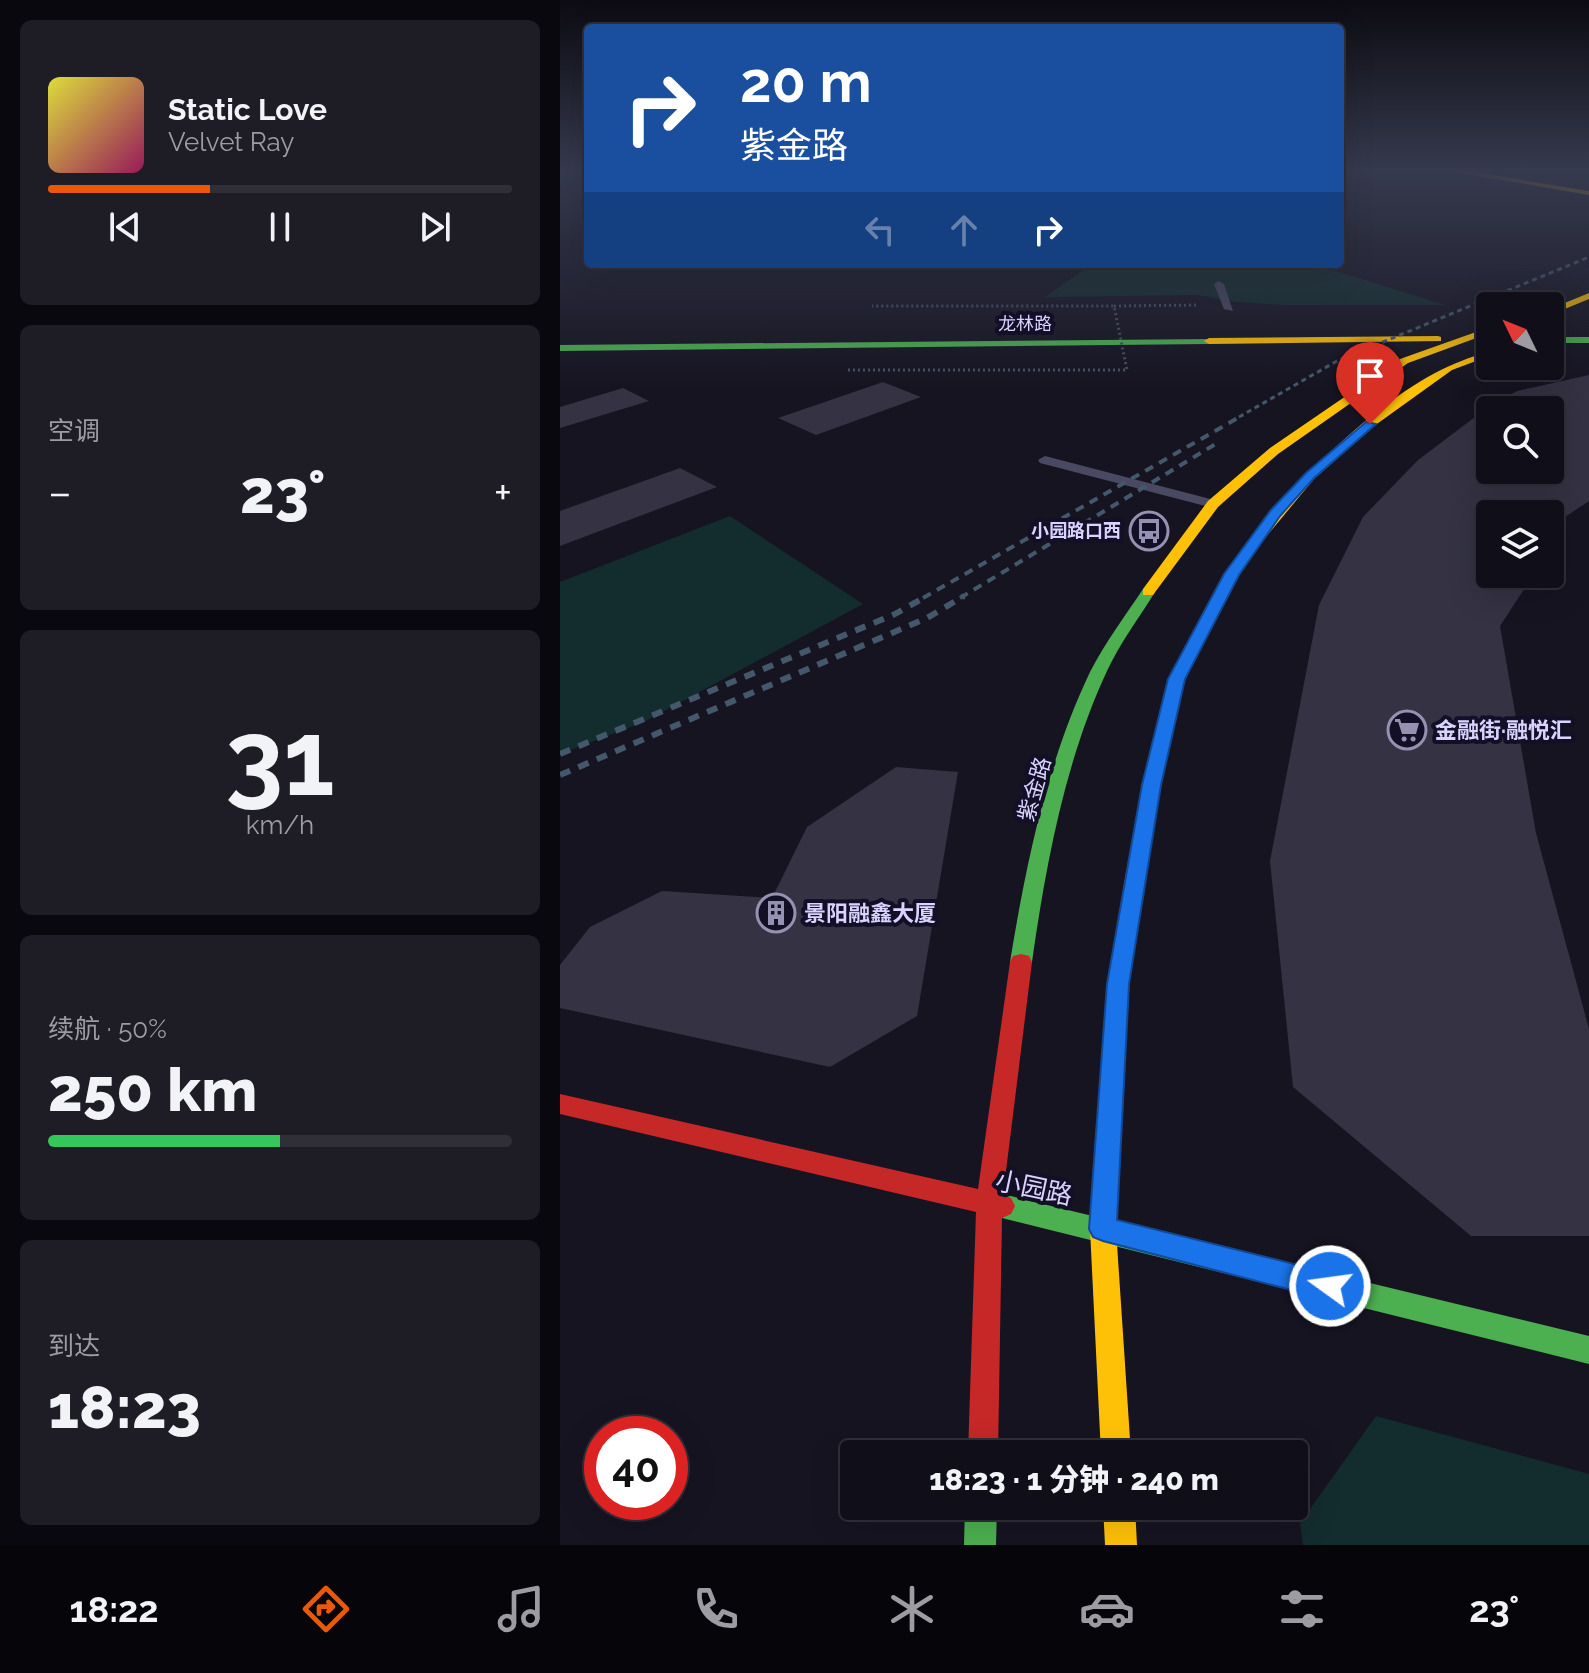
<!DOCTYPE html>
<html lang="zh">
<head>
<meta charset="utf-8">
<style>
	body { margin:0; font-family:Raleway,"Noto Sans SC",sans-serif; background:#1e1d26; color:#f1f3f6; height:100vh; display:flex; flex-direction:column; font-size:30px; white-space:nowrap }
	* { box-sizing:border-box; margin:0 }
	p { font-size:26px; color:#9c9ca2 }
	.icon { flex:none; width:44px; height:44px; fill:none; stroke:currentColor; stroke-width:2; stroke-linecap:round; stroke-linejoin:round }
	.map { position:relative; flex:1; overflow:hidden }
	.side { display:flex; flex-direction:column; gap:20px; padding:20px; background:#09080e; width:560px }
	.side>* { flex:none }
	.top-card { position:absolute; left:24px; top:24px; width:760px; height:244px; border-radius:8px; box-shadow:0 8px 32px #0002,0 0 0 2px #302f38; background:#1a4fa0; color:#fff; overflow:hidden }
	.needle { width:52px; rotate:313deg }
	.tools { position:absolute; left:916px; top:292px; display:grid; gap:16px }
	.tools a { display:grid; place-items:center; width:88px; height:88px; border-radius:8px; background:#100f19; box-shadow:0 8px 32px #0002,0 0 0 2px #302f38; font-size:40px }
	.speed { position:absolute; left:24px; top:1416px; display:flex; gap:16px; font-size:40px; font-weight:700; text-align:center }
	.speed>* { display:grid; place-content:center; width:104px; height:104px; border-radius:50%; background:#100f19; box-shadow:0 8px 32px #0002,0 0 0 2px #302f38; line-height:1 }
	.speed .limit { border:12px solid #d22; background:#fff; color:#111 }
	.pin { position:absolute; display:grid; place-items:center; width:68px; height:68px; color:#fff; margin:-82px -34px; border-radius:50% 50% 50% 0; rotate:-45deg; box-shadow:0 0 8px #0007 }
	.pin .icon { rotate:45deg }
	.me { position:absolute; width:88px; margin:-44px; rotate:284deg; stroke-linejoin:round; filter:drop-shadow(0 0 6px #0008) }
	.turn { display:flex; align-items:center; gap:28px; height:168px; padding:0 24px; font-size:36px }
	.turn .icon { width:104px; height:104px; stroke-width:2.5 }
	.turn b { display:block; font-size:56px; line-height:68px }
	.lanes { display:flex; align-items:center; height:76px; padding:0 24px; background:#0003; justify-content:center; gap:40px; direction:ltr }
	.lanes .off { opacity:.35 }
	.big { font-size:60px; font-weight:800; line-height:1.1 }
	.side .widget { flex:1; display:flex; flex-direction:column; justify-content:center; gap:12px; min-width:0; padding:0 28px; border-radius:12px; background:#1e1d26 }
	.side .dial { align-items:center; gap:0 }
	.dial b { font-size:104px; line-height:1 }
	.song { display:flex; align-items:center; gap:24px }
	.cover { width:96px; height:96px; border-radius:12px; background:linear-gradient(135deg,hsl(60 70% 55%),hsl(330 70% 35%)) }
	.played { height:8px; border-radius:4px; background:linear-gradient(90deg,#ea580c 35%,#302f38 35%) }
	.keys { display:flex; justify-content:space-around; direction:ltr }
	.heat { display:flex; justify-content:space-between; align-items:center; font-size:44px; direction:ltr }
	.charge { height:12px; border-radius:6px; background:linear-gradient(90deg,#34c759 50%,#302f38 0) }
	.trip { position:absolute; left:280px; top:1440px; width:468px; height:80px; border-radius:8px; background:#100f19; box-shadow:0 8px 32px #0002,0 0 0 2px #302f38; font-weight:800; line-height:80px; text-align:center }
	.dock { display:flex; height:128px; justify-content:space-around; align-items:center; background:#06060a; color:#9c9ca2 }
	.dock .icon { width:56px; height:56px }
	.dock .active { color:#ea580c }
	.dock b { font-size:36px; color:#f1f3f6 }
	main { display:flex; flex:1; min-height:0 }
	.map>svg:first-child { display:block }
	.green { fill:#132c2d }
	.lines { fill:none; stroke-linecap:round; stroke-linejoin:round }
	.stream { fill:#0b1e41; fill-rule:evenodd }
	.building { fill:#343243; fill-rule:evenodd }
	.path { stroke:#44505f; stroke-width:3; stroke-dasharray:2 3; stroke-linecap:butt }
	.lane { fill:#4a4962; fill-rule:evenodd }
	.street { fill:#4a4962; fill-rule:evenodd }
	.fast { fill:#4caf50; fill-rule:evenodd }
	.slow { fill:#ffc107; fill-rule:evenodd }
	.jam { fill:#c62828; fill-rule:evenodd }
	.rail-far2 { stroke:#43596b; stroke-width:3; stroke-dasharray:5 4; stroke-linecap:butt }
	.rail-far1 { stroke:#43596b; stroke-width:4; stroke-dasharray:9 7; stroke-linecap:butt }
	.rail { stroke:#43596b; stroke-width:6; stroke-dasharray:11 9; stroke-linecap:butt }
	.path-bridge { stroke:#44505f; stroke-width:3; stroke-dasharray:2 3; stroke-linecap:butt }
	.route { fill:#1a73e8; stroke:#114b97; stroke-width:2 }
	.labels { text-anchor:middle; stroke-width:8; stroke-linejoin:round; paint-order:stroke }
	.far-street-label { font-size:18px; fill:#d9d4ff; stroke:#130f26 }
	.far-poi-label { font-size:18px; font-weight:bold; fill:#d9d4ff; stroke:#130f26; text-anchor:end }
	.poi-label { font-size:22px; font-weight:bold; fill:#d9d4ff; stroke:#130f26; text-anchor:start }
	.street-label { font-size:22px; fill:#d9d4ff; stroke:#130f26 }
	.near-street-label { font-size:26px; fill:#d9d4ff; stroke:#130f26 }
</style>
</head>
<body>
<main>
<section class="side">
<div class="widget">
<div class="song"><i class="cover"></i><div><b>Static Love</b><p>Velvet Ray</p></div></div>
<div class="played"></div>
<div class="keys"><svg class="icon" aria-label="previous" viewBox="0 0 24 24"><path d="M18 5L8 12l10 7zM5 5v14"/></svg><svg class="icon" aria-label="pause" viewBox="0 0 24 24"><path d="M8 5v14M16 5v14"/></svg><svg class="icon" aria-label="next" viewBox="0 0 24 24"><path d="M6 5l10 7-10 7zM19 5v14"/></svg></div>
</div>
<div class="widget"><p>空调</p>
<div class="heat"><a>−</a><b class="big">23°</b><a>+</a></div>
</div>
<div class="widget dial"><b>31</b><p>km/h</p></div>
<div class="widget"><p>续航 · 50%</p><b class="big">250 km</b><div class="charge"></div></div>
<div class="widget"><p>到达</p><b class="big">18:23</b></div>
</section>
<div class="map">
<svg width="1029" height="1545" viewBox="0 0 1029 1545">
	<rect width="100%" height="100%" fill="#161421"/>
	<path class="green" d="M532,264H754L885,305H723L676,302L638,295L485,297Z
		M170,516L303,604L84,722L0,754V582Z
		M816,1416L1029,1474V1545H743L740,1523Z"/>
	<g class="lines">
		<path class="stream" d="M28,171V174L0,181V177Z"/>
	</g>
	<path class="building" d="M1029,375V501L1005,517L990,545V514H930V574H974L940,626L976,833L1029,1029V1236H911L733,1087L710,861L759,605L803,517L858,460L931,405L957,391ZM930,410H990V470H930Z
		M323,382L361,397L256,435L218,418Z
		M63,388L89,401L0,428V407Z
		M120,468L157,487L0,546V511Z
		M336,767L398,772L357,1016L270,1067L0,1008V965L30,927L102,891L212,898L247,827Z"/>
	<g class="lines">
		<path class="path" d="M554,306L637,305"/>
		<path class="lane" d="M659,281L664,284L673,311L664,309L654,284Z
			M485,456L658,501L660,504L653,508L480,463L478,460Z"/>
		<path class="street" d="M0,171H10L0,176Z"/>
		<path class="fast" d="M990,337H1029V343H990Z
			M652,339L654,341L649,344L0,351V345Z
			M700,531L707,535L679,574L624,679L600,785L586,873L583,878H569L566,873L582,785L608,679L665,574L695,532Z
			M588,588L595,592C579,618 560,643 547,671C505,761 486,864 472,962L469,968L461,970L453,968L450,962C466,864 487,762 530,672C545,643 565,616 583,589Z
			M442,1194L1029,1336V1364L442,1218L433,1214L429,1206L433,1198Z
			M405,1506H437L436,1545H404Z"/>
		<path class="slow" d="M908,171L1029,191V195L890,171Z
			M1029,293V299L990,315V309Z
			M930,327V333L848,363L718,454L658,507L593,595H583V589L648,501L710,448L840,359Z
			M878,336L881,337V341L649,344L644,341L649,338Z
			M915,356L924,358L892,370L814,426L754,479L705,538H695V532C751,468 833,382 915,356Z
			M576,866L583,868L586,873L569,984L556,1229L571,1454H541L530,1229L547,984L566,873L569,868Z
			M543,1506H575L577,1545H545Z"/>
		<path class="jam" d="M461,954L469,956L472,962L443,1195L451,1198L455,1206L451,1214L442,1218L438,1454H408L416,1212L0,1114V1094L418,1189L450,962L453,956Z"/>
		<path class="rail-far2" d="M679,417L777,361L1029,257"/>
		<path class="rail-far1" d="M363,598L683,415
			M400,598L659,442"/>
		<path class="rail" d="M0,754L335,614L367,596
			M0,775L367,618L404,596"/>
		<path class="path-bridge" d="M288,370H567L554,306H312"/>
	</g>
	<linearGradient id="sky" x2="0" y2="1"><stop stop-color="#0c0b12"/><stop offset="0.44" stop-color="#363a4e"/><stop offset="1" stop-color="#363a4e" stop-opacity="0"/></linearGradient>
	<rect width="1029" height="388" fill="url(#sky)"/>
	<path class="route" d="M806,422L816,424L754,478L720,516L679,575L625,679L601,785L569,984L557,1220L770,1273L780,1277L784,1286L780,1296L770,1300L543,1241L533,1237L529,1229L547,984L582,785L608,679L664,574L711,510L746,473Z"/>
	<defs>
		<symbol id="bus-ring" viewBox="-11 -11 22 22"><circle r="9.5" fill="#130f26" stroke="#9591b1" stroke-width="1.5"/><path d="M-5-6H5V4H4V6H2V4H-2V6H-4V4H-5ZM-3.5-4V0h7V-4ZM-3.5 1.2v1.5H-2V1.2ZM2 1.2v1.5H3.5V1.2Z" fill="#9591b1"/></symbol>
		<symbol id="supermarket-ring" viewBox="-11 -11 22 22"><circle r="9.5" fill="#130f26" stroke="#9591b1" stroke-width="1.5"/><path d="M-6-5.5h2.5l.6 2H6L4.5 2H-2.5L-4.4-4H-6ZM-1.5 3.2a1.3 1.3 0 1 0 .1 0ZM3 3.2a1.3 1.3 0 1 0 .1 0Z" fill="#9591b1"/></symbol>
		<symbol id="building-ring" viewBox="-11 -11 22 22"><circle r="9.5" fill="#130f26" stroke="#9591b1" stroke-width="1.5"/><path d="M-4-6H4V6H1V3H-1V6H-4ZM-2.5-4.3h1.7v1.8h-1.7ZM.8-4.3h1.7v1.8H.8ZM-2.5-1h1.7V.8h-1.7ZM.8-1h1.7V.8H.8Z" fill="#9591b1"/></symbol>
	</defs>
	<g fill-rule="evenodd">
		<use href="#bus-ring" x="567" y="509" width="44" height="44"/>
		<use href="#supermarket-ring" x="825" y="708" width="44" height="44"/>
		<use href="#building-ring" x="194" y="891" width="44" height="44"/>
	</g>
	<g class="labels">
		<g class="far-street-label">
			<text x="465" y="330">龙林路</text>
		</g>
		<g class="far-poi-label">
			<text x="561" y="537">小园路口西</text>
		</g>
		<g class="poi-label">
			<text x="875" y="738">金融街·融悦汇</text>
			<text x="244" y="921">景阳融鑫大厦</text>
		</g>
		<g class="street-label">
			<text transform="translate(474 789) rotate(-74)" y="8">紫金路</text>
		</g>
		<g class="near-street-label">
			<text transform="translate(474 1188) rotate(12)" y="9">小园路</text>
		</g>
	</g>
</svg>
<div class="tools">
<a><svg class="needle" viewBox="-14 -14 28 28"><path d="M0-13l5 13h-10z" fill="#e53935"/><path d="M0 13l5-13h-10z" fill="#9c9ca2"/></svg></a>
<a><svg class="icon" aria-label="search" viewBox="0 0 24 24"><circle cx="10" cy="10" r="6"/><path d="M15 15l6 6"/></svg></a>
<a><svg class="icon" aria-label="layers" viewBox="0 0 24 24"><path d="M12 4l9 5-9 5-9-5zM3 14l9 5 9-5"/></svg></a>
</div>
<div class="speed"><div class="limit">40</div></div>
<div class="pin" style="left:810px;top:424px;background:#d93025"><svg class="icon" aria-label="arrive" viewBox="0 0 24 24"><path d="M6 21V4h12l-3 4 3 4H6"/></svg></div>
<svg class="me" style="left:770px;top:1286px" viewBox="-20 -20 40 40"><circle r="17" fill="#1a73e8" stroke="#fff" stroke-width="3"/><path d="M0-11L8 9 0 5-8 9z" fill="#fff"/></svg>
<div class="trip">18:23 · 1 分钟 · 240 m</div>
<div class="top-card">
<div class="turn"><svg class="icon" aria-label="right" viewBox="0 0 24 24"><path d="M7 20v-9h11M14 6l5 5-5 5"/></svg><div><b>20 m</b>紫金路</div></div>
<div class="lanes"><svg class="icon off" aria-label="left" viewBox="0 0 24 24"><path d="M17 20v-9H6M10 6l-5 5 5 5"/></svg><svg class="icon off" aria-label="ahead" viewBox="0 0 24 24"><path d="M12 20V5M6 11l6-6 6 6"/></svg><svg class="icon" aria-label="right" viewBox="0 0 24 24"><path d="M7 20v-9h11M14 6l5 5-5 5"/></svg></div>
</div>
</div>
</main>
<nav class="dock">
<b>18:22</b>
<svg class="icon active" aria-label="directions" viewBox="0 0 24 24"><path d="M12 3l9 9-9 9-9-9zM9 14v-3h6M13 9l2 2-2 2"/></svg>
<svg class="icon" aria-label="music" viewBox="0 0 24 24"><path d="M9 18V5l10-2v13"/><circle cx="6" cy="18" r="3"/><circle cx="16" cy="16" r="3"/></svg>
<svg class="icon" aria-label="phone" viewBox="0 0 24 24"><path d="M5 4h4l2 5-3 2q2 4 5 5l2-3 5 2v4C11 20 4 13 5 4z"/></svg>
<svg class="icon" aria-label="climate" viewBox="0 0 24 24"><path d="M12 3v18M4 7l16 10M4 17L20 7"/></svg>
<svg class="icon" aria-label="car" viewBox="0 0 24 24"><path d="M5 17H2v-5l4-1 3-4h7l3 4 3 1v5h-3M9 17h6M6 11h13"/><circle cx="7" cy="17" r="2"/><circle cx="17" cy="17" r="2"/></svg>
<svg class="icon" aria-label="filters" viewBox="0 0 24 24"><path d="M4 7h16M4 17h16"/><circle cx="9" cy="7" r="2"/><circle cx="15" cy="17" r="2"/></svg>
<b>23°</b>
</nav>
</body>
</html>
